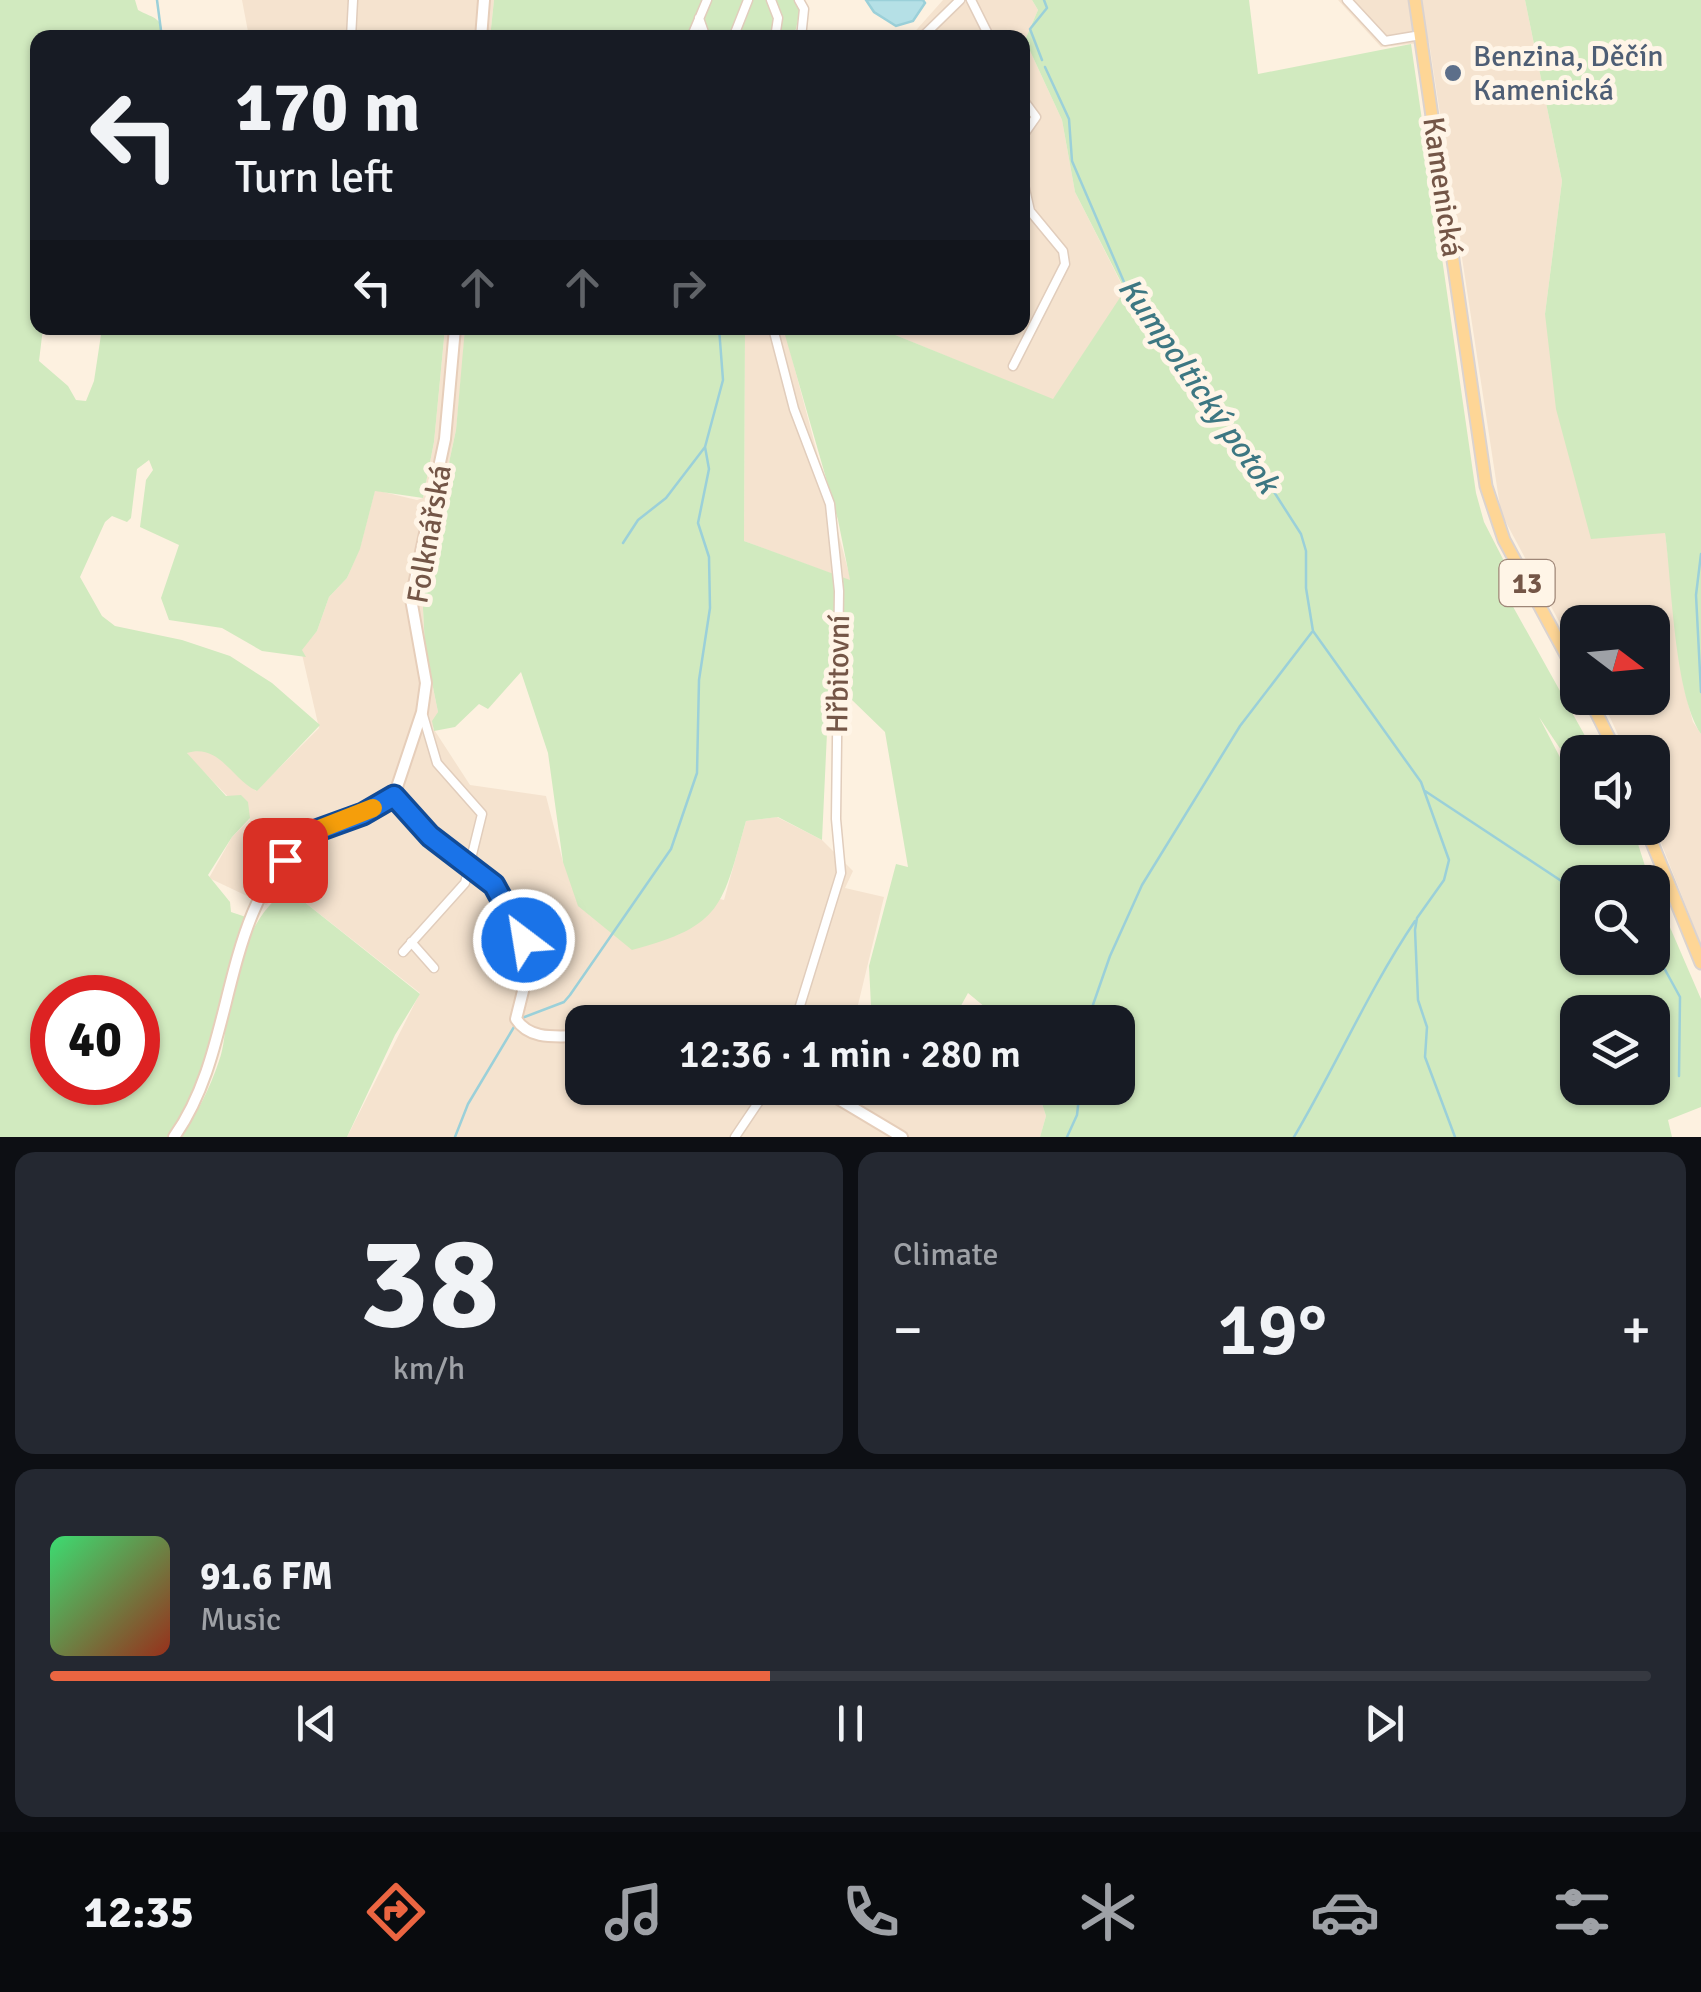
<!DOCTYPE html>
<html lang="en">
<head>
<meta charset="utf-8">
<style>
	body { margin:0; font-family:Signika,sans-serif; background:#242831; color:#f1f3f6; height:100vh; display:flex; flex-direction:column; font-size:38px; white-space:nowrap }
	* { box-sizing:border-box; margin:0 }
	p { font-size:32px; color:#9ea1a6 }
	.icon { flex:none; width:55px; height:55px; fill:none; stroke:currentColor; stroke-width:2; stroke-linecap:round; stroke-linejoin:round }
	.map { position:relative; height:1137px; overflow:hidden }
	.drawer { display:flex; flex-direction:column; gap:15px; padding:15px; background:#0d0f14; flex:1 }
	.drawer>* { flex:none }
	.banner { position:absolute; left:30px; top:30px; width:1000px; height:305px; border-radius:20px; box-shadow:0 2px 8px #0004; background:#171b24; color:#f1f3f6; overflow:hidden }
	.needle { width:65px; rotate:106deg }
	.controls { position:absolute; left:1560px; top:605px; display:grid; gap:20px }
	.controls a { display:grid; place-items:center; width:110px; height:110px; border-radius:20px; background:#171b24; box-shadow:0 2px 8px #0004; font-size:50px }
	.speed { position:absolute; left:30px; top:975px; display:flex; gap:20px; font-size:50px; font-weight:700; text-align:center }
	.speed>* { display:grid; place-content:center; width:130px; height:130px; border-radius:50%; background:#171b24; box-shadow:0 2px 8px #0004; line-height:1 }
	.speed .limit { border:15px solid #d22; background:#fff; color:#111 }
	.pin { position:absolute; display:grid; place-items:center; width:85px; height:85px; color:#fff; margin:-42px; border-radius:20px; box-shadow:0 5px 15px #0006 }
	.me { position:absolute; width:110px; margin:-55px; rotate:329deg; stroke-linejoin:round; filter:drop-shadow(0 0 8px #0008) }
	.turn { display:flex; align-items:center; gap:35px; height:210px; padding:0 40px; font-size:45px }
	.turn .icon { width:130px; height:130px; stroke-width:2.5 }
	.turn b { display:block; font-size:70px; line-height:85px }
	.lanes { display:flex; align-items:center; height:95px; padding:0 40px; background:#0003; justify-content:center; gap:50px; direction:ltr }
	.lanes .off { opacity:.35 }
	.big { font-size:75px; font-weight:600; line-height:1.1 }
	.drawer .tile { flex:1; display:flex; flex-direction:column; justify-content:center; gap:15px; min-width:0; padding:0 35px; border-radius:20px; background:#242831 }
	.drawer .dial { align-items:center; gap:0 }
	.dial b { font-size:130px; line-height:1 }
	.song { display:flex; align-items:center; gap:30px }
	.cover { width:120px; height:120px; border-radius:15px; background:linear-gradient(135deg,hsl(140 70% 55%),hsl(10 70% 35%)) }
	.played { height:10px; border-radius:5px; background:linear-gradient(90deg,#eb6541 45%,#363941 45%) }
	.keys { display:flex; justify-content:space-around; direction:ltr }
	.heat { display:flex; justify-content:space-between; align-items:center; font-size:55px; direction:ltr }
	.drawer .tiles { flex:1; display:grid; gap:15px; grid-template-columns:1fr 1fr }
	.tile:last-child { grid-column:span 2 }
	.trip { position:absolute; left:565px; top:1005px; width:570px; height:100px; border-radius:20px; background:#171b24; box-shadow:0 2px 8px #0004; font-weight:600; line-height:100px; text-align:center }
	.menu { display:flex; height:160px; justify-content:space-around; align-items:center; background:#090b0e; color:#9ea1a6 }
	.menu .icon { width:70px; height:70px }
	.menu .current { color:#eb6541 }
	.menu b { font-size:45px; color:#f1f3f6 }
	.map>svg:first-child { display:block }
	.residential { fill:#f5e3cf }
	.green { fill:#d1eabf; fill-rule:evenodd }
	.water { fill:#b5e0e6; stroke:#9bd0d9; stroke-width:2.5 }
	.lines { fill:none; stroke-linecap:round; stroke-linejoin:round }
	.stream { stroke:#9bd0d9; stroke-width:2.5 }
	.street-casing { stroke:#e1cdbc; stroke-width:11 }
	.secondary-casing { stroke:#e6ceba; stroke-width:14 }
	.primary-casing { stroke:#dbd3cf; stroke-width:15 }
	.street { stroke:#fff; stroke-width:8 }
	.secondary { stroke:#fff; stroke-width:10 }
	.primary { stroke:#fed696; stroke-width:11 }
	.route-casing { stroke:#114b97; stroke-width:25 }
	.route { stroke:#1a73e8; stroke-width:18 }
	.slow { stroke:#f59e0b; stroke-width:18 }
	.service-dot { fill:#5c6f8a; stroke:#fff5e7; stroke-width:4 }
	.labels { text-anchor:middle; stroke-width:10; stroke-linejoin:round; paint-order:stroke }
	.shield { fill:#fff5e7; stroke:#9e8677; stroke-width:2.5 }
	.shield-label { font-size:28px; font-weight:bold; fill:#745647 }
	.service-label { font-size:30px; fill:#4e5e75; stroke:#fff5e7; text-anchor:start }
	.street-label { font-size:30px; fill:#745647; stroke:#fff5e7 }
	.water-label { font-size:32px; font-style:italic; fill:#3d7782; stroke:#fff5e7 }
</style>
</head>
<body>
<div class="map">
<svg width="1701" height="1137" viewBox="0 0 1701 1137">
	<rect width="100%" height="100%" fill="#fdf1e0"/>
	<path class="residential" d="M242,0H494L490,38L249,37Z
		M943,0H1032L1038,10L1025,40L1062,120L1075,192L1125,291L1053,400L878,328H1022V38L910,37Z
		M1338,0H1525L1562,181L1545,314L1665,532L1684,688L1693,722L1701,734V945L1653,822L1652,752H1626L1601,698H1652V622H1578L1577,655L1501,513L1429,42L1381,47Z
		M445,328H465L463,359L456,430L422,589L425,649L438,712L433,728L470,785L546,796L563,862L724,900L746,821L777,817L822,840L853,871L845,888L884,897L857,1009L921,1022H582V1088H1037L1046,1116L1040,1137H347L420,993L293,893L283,892L266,905L209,878L232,837L250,819L187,755L188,750H201L218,756L256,791L319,728L301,650L317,631L329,597L347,578L360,548L375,490L417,500L423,498L434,442Z
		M745,328H784L851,581L744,541Z"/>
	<path class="green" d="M0,0H135L138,10C152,18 164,17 162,37L38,38V328H43L39,361L68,386L76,400L86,401L94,381L102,328H445L434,442L423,498L375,491L360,549L347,578L329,597L317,631L302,650L306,657L262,651L222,628L169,620L161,598L179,545L140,527L146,480L153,470L149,460L137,469L131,518L127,522L112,516L105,522L80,577L102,616L115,626L182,640L230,656L272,683L320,725L257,791C232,780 220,743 187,753L226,796L241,795L248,802L250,818L232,837L208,875L230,902L231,912L246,917C217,991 214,1071 167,1137H0ZM52,998H138V1082H52Z
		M494,0H795L800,11L794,37L490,38Z
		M1032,0H1249L1258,74L1411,44L1476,493L1484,522L1504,561L1511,603L1594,752H1578L1577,774L1539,717L1577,790L1578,828H1633L1650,882H1578V958H1652L1653,888L1701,999V1107L1668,1120L1672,1137H1040L1046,1116L1037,1088H1118V1022H1003L968,993L952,1022H921L871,1006L869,966L896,864L908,867L885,732L851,699L829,690L822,840L778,817L746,821C722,906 723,926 632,950L578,906L563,862L548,753L521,672L488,709L479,704L455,727L434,731L432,721L438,712L425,648L422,589L456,430L465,328H745L744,541L850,580L838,520L783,328H878L1053,399L1125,290L1075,192L1062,120L1025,40L1038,10ZM1578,1012H1652V1088H1578Z
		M1525,0H1701V734C1674,693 1672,584 1665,533L1591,539L1556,409L1545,314L1562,181Z
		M284,892L293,893L420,994L395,1035L347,1137H180C197,1114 210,1088 219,1061C225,1045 225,1025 228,1008C235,968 251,916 284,892Z"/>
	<path class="water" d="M866,0H923L925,3L913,21L896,26L874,12Z"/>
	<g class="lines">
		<path class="stream" d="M157,0L162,38
			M1042,60L1030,29L1047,8L1044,0
			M1045,67L1069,119L1072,161L1127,289L1161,341L1208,389L1301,534L1306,551V588L1313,631L1421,782L1449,860L1444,880L1417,918L1415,930L1418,1000L1427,1027L1425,1057L1455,1137
			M81,329V328
			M623,543L638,520L666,498L705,447
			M1701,554L1696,595L1701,692
			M1425,791L1578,892
			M1652,946L1680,997L1679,1076
			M522,1018L564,1002L570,995L671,849L697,773L699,680L710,608L709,557L698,523L709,469L705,447L723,380L719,328
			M1087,1022L1110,956L1142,885L1240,726L1312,632
			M455,1137L468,1104L514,1027
			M1067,1137L1077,1115L1080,1088
			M1294,1137C1336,1066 1369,989 1415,921"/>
		<defs>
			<path id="street" d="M771,0L778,18L775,38
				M799,0L804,9L801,38
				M971,0L990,38
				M1347,0L1385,41L1421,35
				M699,18L706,38
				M351,38L353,0
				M691,38L707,0
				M733,38L748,0
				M921,38L960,0
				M1022,98L1036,117L1022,137
				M773,328L794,409L830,504L839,591L836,819L841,873L795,1022
				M1013,366L1065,264L1063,251L1030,211L1022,176
				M1595,709L1616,698
				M1638,752L1652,749
				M411,942L434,968
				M403,952L465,883L482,814L437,763L422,712
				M735,1137L768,1088"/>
			<path id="secondary" d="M481,38L484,0
				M394,796L422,712L426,683L411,599L445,439L455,328
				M394,796L430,837L494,885L524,940L528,971L516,1019C530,1041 558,1036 582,1036
				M820,1088L902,1137
				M174,1137C238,1047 218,916 304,837C319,823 343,822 361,815C373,810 384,802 394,796"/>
			<path id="primary" d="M1415,0L1486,486L1504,540L1578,677
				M1589,698L1616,752
				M1646,828L1701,963"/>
		</defs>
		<use href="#street" class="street-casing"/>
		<use href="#secondary" class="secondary-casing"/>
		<use href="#primary" class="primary-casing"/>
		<use href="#street" class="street"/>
		<use href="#secondary" class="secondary"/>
		<use href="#primary" class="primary"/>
	</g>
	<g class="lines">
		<defs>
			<path id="route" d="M285,860L305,835L363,814L394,796L430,836L494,885L524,940"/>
		</defs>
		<use href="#route" class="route-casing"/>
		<use href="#route" class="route"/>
		<path class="slow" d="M312,832L373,808"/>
	</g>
	<circle class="service-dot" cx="1453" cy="73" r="10"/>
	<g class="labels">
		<rect class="shield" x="1499.5" y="560" width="55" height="46" rx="8"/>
		<g class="shield-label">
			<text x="1527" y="593">13</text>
		</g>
		<g class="service-label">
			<text x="1473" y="66">Benzina, Děčín<tspan x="1473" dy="34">Kamenická</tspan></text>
		</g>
		<g class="street-label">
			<text transform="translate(1443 187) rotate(82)" y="10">Kamenická</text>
			<text transform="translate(429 534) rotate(-80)" y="10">Folknářská</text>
			<text transform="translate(838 674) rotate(-89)" y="10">Hřbitovní</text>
		</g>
		<g class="water-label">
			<text transform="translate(1199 385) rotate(55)" y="11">Kumpoltický potok</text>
		</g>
	</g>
</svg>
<div class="controls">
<a><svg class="needle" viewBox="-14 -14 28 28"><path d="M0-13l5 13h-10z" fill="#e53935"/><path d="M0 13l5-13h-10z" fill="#9ea1a6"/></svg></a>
<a><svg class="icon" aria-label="sound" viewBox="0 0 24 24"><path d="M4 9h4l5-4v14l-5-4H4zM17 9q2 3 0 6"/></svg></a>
<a><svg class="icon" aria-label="search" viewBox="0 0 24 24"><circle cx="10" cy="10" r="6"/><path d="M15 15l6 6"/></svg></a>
<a><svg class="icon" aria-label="layers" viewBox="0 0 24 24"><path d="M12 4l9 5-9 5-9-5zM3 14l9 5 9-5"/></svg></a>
</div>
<div class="speed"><div class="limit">40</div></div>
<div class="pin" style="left:285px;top:860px;background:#d93025"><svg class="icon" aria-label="arrive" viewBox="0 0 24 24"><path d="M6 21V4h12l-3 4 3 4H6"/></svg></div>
<svg class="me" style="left:524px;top:940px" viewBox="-20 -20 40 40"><circle r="17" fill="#1a73e8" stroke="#fff" stroke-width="3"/><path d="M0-11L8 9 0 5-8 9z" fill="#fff"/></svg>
<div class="trip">12:36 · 1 min · 280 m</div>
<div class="banner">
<div class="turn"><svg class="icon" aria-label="left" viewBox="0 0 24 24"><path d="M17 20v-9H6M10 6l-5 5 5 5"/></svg><div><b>170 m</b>Turn left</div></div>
<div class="lanes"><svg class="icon" aria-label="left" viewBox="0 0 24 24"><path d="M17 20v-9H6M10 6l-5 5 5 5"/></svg><svg class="icon off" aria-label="ahead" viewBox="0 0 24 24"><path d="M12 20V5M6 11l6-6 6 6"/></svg><svg class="icon off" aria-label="ahead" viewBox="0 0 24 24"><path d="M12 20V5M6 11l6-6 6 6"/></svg><svg class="icon off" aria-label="right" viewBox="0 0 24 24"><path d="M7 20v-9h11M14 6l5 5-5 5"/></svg></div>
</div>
</div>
<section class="drawer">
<div class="tiles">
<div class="tile dial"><b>38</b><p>km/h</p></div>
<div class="tile"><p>Climate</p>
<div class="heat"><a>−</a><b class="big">19°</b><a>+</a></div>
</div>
<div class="tile">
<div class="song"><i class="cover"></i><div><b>91.6 FM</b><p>Music</p></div></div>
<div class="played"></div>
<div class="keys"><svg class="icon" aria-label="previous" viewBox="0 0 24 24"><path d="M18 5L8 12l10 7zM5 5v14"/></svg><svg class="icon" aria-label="pause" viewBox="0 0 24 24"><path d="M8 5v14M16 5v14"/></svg><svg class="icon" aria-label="next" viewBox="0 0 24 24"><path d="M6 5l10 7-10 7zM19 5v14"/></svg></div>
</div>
</div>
</section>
<nav class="menu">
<b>12:35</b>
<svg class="icon current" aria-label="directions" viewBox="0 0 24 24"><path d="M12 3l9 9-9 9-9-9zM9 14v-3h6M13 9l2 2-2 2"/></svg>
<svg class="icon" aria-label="music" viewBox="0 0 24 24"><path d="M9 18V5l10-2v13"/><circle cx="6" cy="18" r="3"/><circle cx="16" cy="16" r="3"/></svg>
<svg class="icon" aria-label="phone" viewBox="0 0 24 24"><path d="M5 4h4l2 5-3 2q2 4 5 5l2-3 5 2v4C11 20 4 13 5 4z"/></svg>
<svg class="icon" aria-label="climate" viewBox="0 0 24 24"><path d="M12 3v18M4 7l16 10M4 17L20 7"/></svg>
<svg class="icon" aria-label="car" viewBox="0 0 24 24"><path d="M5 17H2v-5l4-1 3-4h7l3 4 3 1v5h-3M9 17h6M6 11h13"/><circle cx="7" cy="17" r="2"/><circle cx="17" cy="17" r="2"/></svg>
<svg class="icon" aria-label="filters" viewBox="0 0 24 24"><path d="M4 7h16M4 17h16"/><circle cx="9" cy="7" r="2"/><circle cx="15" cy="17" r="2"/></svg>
</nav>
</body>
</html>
